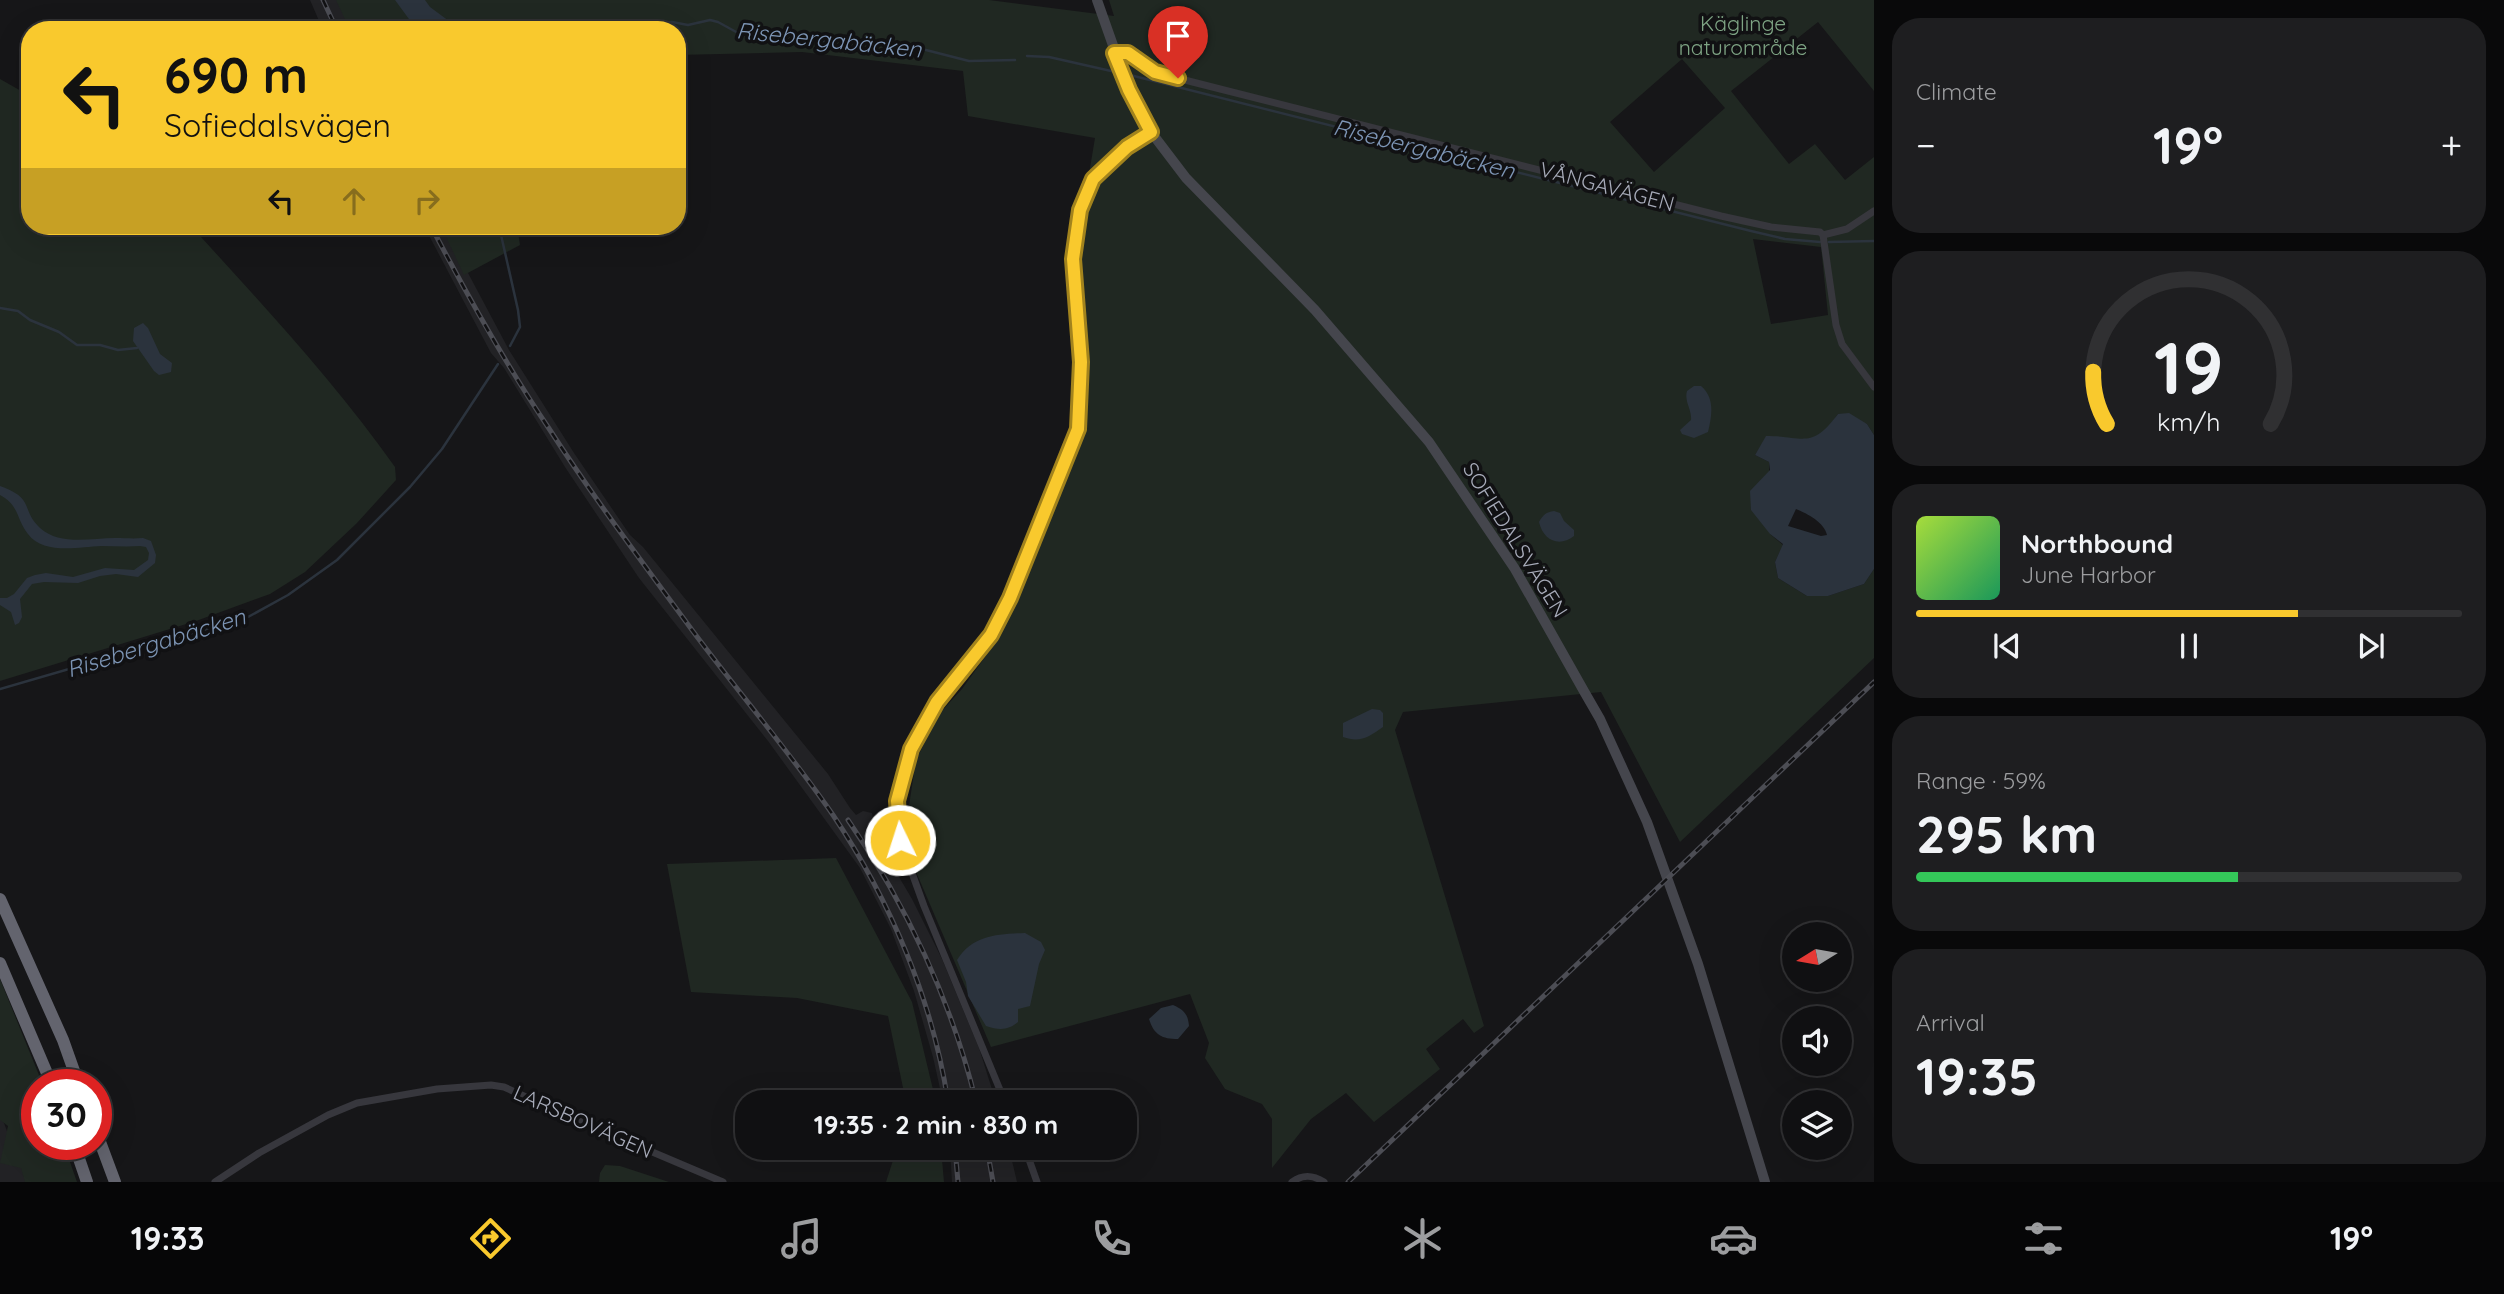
<!DOCTYPE html>
<html lang="en">
<head>
<meta charset="utf-8">
<style>
	body { margin:0; font-family:Quicksand,sans-serif; background:#1e1e20; color:#f1f3f6; height:100vh; display:flex; flex-direction:column; font-size:26px; white-space:nowrap }
	* { box-sizing:border-box; margin:0 }
	p { font-size:23px; color:#9c9d9f }
	.icon { flex:none; width:38px; height:38px; fill:none; stroke:currentColor; stroke-width:2; stroke-linecap:round; stroke-linejoin:round }
	.map { position:relative; flex:1; overflow:hidden }
	.details { display:flex; flex-direction:column; gap:18px; padding:18px; background:#09090a; width:630px }
	.details>* { flex:none }
	.top-card { position:absolute; left:21px; top:21px; width:665px; height:214px; border-radius:28px; box-shadow:0 7px 28px #0002,0 0 0 2px #303032; background:#f9c92d; color:#111; overflow:hidden }
	.needle { width:46px; rotate:259deg }
	.fabs { position:absolute; left:1782px; top:922px; display:grid; gap:14px }
	.fabs a { display:grid; place-items:center; width:70px; height:70px; border-radius:50%; background:#101012; box-shadow:0 7px 28px #0002,0 0 0 2px #303032; font-size:35px }
	.speed { position:absolute; left:21px; top:1069px; display:flex; gap:14px; font-size:35px; font-weight:700; text-align:center }
	.speed>* { display:grid; place-content:center; width:91px; height:91px; border-radius:50%; background:#101012; box-shadow:0 7px 28px #0002,0 0 0 2px #303032; line-height:1 }
	.speed .limit { border:10px solid #d22; background:#fff; color:#111 }
	.pin { position:absolute; display:grid; place-items:center; width:60px; height:60px; color:#fff; margin:-72px -30px; border-radius:50% 50% 50% 0; rotate:-45deg; box-shadow:0 0 7px #0007 }
	.pin .icon { rotate:45deg }
	.me { position:absolute; width:77px; margin:-38px; rotate:356deg; stroke-linejoin:round; filter:drop-shadow(0 0 5px #0008) }
	.turn { display:flex; align-items:center; gap:24px; height:147px; padding:0 28px; font-size:32px }
	.turn .icon { width:91px; height:91px; stroke-width:2.5 }
	.turn b { display:block; font-size:49px; line-height:60px }
	.lanes { display:flex; align-items:center; height:66px; padding:0 28px; background:#0003; justify-content:center; gap:35px; direction:ltr }
	.lanes .off { opacity:.35 }
	.big { font-size:52px; font-weight:700; line-height:1.1 }
	.details .widget { flex:1; display:flex; flex-direction:column; justify-content:center; gap:10px; min-width:0; padding:0 24px; border-radius:28px; background:#1e1e20 }
	.details .dial { align-items:center; gap:0 }
	.dial svg { height:182px; overflow:visible; fill:none; stroke:#303032; stroke-width:7; stroke-linecap:round; text-anchor:middle }
	.dial text { fill:#f1f3f6; stroke:none }
	.song { display:flex; align-items:center; gap:21px }
	.cover { width:84px; height:84px; border-radius:10px; background:linear-gradient(135deg,hsl(80 70% 55%),hsl(150 70% 35%)) }
	.played { height:7px; border-radius:4px; background:linear-gradient(90deg,#f9c92d 70%,#303032 70%) }
	.keys { display:flex; justify-content:space-around; direction:ltr }
	.heat { display:flex; justify-content:space-between; align-items:center; font-size:38px; direction:ltr }
	.charge { height:10px; border-radius:5px; background:linear-gradient(90deg,#34c759 59%,#303032 0) }
	.trip { position:absolute; left:735px; top:1090px; width:402px; height:70px; border-radius:28px; background:#101012; box-shadow:0 7px 28px #0002,0 0 0 2px #303032; font-weight:700; line-height:70px; text-align:center }
	.menu { display:flex; height:112px; justify-content:space-around; align-items:center; background:#060607; color:#9c9d9f }
	.menu .icon { width:49px; height:49px }
	.menu .current { color:#f9c92d }
	.menu b { font-size:32px; color:#f1f3f6 }
	main { display:flex; flex:1; min-height:0 }
	.map>svg:first-child { display:block }
	.built { fill:#222225 }
	.green { fill:#202822; fill-rule:evenodd }
	.water { fill:#2b333d; fill-rule:evenodd }
	.lines { fill:none; stroke-linecap:round; stroke-linejoin:round }
	.stream { stroke:#2b333d; stroke-width:2.5 }
	.street { stroke:#37373d; stroke-width:7 }
	.secondary { stroke:#45464d; stroke-width:10 }
	.highway { stroke:#63646e; stroke-width:12 }
	.rail-casing { stroke:#4c4d54; stroke-width:5 }
	.rail { stroke:#111113; stroke-width:2.5; stroke-dasharray:8; stroke-linecap:butt }
	.route-casing { stroke:#a2831d; stroke-width:18 }
	.route { stroke:#f9c92d; stroke-width:12 }
	.labels { text-anchor:middle; stroke-width:7; stroke-linejoin:round; paint-order:stroke }
	.park-label { font-size:21px; fill:#7ea484; stroke:#111113 }
	.street-label { font-size:21px; fill:#a7abb9; stroke:#111113 }
	.water-label { font-size:23px; font-style:italic; fill:#7d95b5; stroke:#111113 }
</style>
</head>
<body>
<main>
<div class="map">
<svg width="1874" height="1182" viewBox="0 0 1874 1182">
	<rect width="100%" height="100%" fill="#161618"/>
	<path class="built" d="M310,0H338L351,30H323Z
		M424,226H443L509,350L574,453L630,535L643,547L828,774L850,808L856,815L863,811L872,813L874,823L867,828L876,838L912,899L942,959L979,1048L996,1102H943L933,1057L914,991L891,929L860,868L768,741L639,578L565,467L504,368L491,353Z
		M0,1113L27,1182H0Z
		M950,1148H1009L1017,1182H952Z"/>
	<path class="green" d="M336,0H989L1114,16L1109,0H1874V91L1818,22L1731,91L1789,164L1815,144L1845,180L1874,157V435L1867,424L1838,414L1825,432L1812,439L1762,444L1755,455L1769,462L1770,534L1783,545L1775,562L1778,578L1807,596H1828L1864,584L1874,569V658L1680,842L1601,692L1403,712L1395,730L1484,1026L1474,1033L1463,1019L1426,1049L1440,1069L1374,1122L1346,1093L1311,1119L1272,1168V1119L1262,1104L1225,1089L1205,1058L1209,1043L1190,994L991,1047L917,874L907,819L916,760L939,714L962,689L995,643L1083,433L1080,228L1095,138L968,116L963,71L802,52L677,55V30H350ZM1682,59L1725,108L1654,172L1610,122ZM1753,239L1821,247L1828,315L1771,324Z
		M0,79L30,96V226H191C262,304 334,381 395,467L396,480L357,523L305,572L270,594L196,621L0,681Z
		M441,226H517L520,245L464,275Z
		M836,858L912,1002L936,1102H906L888,1016L797,998L691,992L667,864Z
		M0,979L43,1085H37V1144L64,1145L77,1182H25L21,1168L0,1163L8,1126L0,1120Z
		M897,1148H941L944,1182H886Z
		M605,1165L620,1166L669,1182H599L600,1173Z"/>
	<path class="water" d="M395,0H425L430,7L461,30H417Z
		M143,323L148,328L160,354L172,363L171,372L159,375L154,371L133,341L134,328Z
		M1694,386H1701C1715,398 1712,415 1708,432L1694,438L1682,434L1680,430L1691,420C1692,409 1684,402 1687,391Z
		M1849,413L1867,424L1874,435V569L1864,584L1828,596H1807L1778,578L1775,562L1783,544L1770,534L1751,510L1750,491L1770,470L1769,462L1755,455L1766,436C1804,436 1811,450 1838,414ZM1796,509C1808,514 1824,522 1827,535L1821,536L1788,526Z
		M0,486C36,499 20,509 40,528C60,546 91,538 115,538C125,538 133,539 143,538L151,541L156,555L155,563L138,577L116,574L100,576L78,583L44,582L32,584L20,599L22,617L19,623L15,625L11,612L0,605V598H7L14,594L27,578L35,575L46,573L73,577L105,568L134,570L148,560L149,553L146,547L140,546C127,547 114,546 101,546C79,547 43,555 28,534C16,519 20,506 0,495Z
		M1554,511L1560,513L1564,521L1574,530V536C1559,548 1543,540 1539,522C1543,515 1546,512 1554,511Z
		M1372,709L1380,710L1383,713V727C1369,737 1360,743 1343,737V723Z
		M1025,933L1041,942L1045,950L1039,964L1030,1006L1018,1009V1022C1007,1031 999,1030 986,1026L968,996L966,982L957,960C973,935 997,934 1025,933Z
		M1173,1005C1184,1010 1188,1014 1189,1026L1178,1039C1162,1039 1154,1035 1149,1019L1161,1008Z"/>
	<g class="lines">
		<path class="stream" d="M647,30L661,23L672,22L688,25L710,20L718,22L738,33L764,30L822,41L840,37L922,49L969,61L1015,60
			M1027,56L1049,57L1120,73
			M1126,74L1751,231L1785,239L1820,242
			M499,226L518,310L520,327L510,346
			M1829,242L1874,241
			M0,308L18,311L30,320L59,332L77,345H100L118,350L137,348
			M0,689L248,617L288,595L337,560L410,487L442,449L498,364"/>
		<path class="street" d="M1114,53C1137,52 1141,68 1161,74L1721,216L1771,227L1820,232L1823,235L1836,325L1842,344L1874,387
			M1823,235L1847,229L1874,211
			M1005,1102L924,906L900,840L897,801L911,749L937,702L991,635L1010,598L1078,429L1081,362L1073,259L1079,210L1093,179L1127,147L1151,132
			M1025,1148L1037,1182
			M215,1182L259,1153L328,1115L357,1103L437,1089L491,1085L504,1087L577,1120L723,1182
			M1292,1182C1303,1174 1313,1175 1324,1182"/>
		<path class="secondary" d="M1097,0L1127,85L1151,132L1186,178L1315,310L1429,442L1515,569L1585,693L1600,719L1647,822L1698,964L1765,1182"/>
		<path class="highway" d="M0,899L63,1040L79,1085
			M0,963L52,1085
			M96,1131L115,1182
			M74,1144L87,1182"/>
		<defs>
			<path id="rail" d="M323,0L337,30
				M431,226C467,295 505,363 548,427C593,497 643,563 692,630C738,692 789,751 833,815C890,900 933,1001 948,1102
				M848,820C906,904 952,1002 976,1102
				M955,1148L958,1182
				M987,1148L993,1182
				M1348,1182L1874,682"/>
		</defs>
		<use href="#rail" class="rail-casing"/>
		<use href="#rail" class="rail"/>
	</g>
	<g class="lines">
		<defs>
			<path id="route" d="M900,840L897,801L911,749L937,702L991,635L1010,598L1078,429L1081,362L1073,259L1080,210L1093,179L1127,147L1151,132L1129,90L1114,53H1128L1155,72L1178,78"/>
		</defs>
		<use href="#route" class="route-casing"/>
		<use href="#route" class="route"/>
	</g>
	<g class="labels">
		<g class="park-label">
			<text x="1743" y="31">Käglinge<tspan x="1743" dy="24">naturområde</tspan></text>
		</g>
		<g class="street-label">
			<text transform="translate(1607 187) rotate(15)" y="7">VÅNGAVÄGEN</text>
			<text transform="translate(1515 540) rotate(58)" y="7">SOFIEDALSVÄGEN</text>
			<text transform="translate(583 1122) rotate(24)" y="7">LARSBOVÄGEN</text>
		</g>
		<g class="water-label">
			<text transform="translate(829 40) rotate(6)" y="8">Risebergabäcken</text>
			<text transform="translate(1424 149) rotate(14)" y="8">Risebergabäcken</text>
			<text transform="translate(156 643) rotate(-17)" y="8">Risebergabäcken</text>
		</g>
	</g>
</svg>
<div class="fabs">
<a><svg class="needle" viewBox="-14 -14 28 28"><path d="M0-13l5 13h-10z" fill="#e53935"/><path d="M0 13l5-13h-10z" fill="#9c9d9f"/></svg></a>
<a><svg class="icon" aria-label="sound" viewBox="0 0 24 24"><path d="M4 9h4l5-4v14l-5-4H4zM17 9q2 3 0 6"/></svg></a>
<a><svg class="icon" aria-label="layers" viewBox="0 0 24 24"><path d="M12 4l9 5-9 5-9-5zM3 14l9 5 9-5"/></svg></a>
</div>
<div class="speed"><div class="limit">30</div></div>
<div class="pin" style="left:1178px;top:78px;background:#d93025"><svg class="icon" aria-label="arrive" viewBox="0 0 24 24"><path d="M6 21V4h12l-3 4 3 4H6"/></svg></div>
<svg class="me" style="left:900px;top:840px" viewBox="-20 -20 40 40"><circle r="17" fill="#f9c92d" stroke="#fff" stroke-width="3"/><path d="M0-11L8 9 0 5-8 9z" fill="#fff"/></svg>
<div class="trip">19:35 · 2 min · 830 m</div>
<div class="top-card">
<div class="turn"><svg class="icon" aria-label="left" viewBox="0 0 24 24"><path d="M17 20v-9H6M10 6l-5 5 5 5"/></svg><div><b>690 m</b>Sofiedalsvägen</div></div>
<div class="lanes"><svg class="icon" aria-label="left" viewBox="0 0 24 24"><path d="M17 20v-9H6M10 6l-5 5 5 5"/></svg><svg class="icon off" aria-label="ahead" viewBox="0 0 24 24"><path d="M12 20V5M6 11l6-6 6 6"/></svg><svg class="icon off" aria-label="right" viewBox="0 0 24 24"><path d="M7 20v-9h11M14 6l5 5-5 5"/></svg></div>
</div>
</div>
<section class="details">
<div class="widget"><p>Climate</p>
<div class="heat"><a>−</a><b class="big">19°</b><a>+</a></div>
</div>
<div class="widget dial"><svg viewBox="0 0 100 80">
<path d="M14 69A42 42 0 1 1 86 69"/>
<path d="M14 69A42 42 0 0 1 8 46" stroke="#f9c92d"/>
<text x="50" y="56" font-size="32" font-weight="700">19</text>
<text x="50" y="72" font-size="11">km/h</text>
</svg></div>
<div class="widget">
<div class="song"><i class="cover"></i><div><b>Northbound</b><p>June Harbor</p></div></div>
<div class="played"></div>
<div class="keys"><svg class="icon" aria-label="previous" viewBox="0 0 24 24"><path d="M18 5L8 12l10 7zM5 5v14"/></svg><svg class="icon" aria-label="pause" viewBox="0 0 24 24"><path d="M8 5v14M16 5v14"/></svg><svg class="icon" aria-label="next" viewBox="0 0 24 24"><path d="M6 5l10 7-10 7zM19 5v14"/></svg></div>
</div>
<div class="widget"><p>Range · 59%</p><b class="big">295 km</b><div class="charge"></div></div>
<div class="widget"><p>Arrival</p><b class="big">19:35</b></div>
</section>
</main>
<nav class="menu">
<b>19:33</b>
<svg class="icon current" aria-label="directions" viewBox="0 0 24 24"><path d="M12 3l9 9-9 9-9-9zM9 14v-3h6M13 9l2 2-2 2"/></svg>
<svg class="icon" aria-label="music" viewBox="0 0 24 24"><path d="M9 18V5l10-2v13"/><circle cx="6" cy="18" r="3"/><circle cx="16" cy="16" r="3"/></svg>
<svg class="icon" aria-label="phone" viewBox="0 0 24 24"><path d="M5 4h4l2 5-3 2q2 4 5 5l2-3 5 2v4C11 20 4 13 5 4z"/></svg>
<svg class="icon" aria-label="climate" viewBox="0 0 24 24"><path d="M12 3v18M4 7l16 10M4 17L20 7"/></svg>
<svg class="icon" aria-label="car" viewBox="0 0 24 24"><path d="M5 17H2v-5l4-1 3-4h7l3 4 3 1v5h-3M9 17h6M6 11h13"/><circle cx="7" cy="17" r="2"/><circle cx="17" cy="17" r="2"/></svg>
<svg class="icon" aria-label="filters" viewBox="0 0 24 24"><path d="M4 7h16M4 17h16"/><circle cx="9" cy="7" r="2"/><circle cx="15" cy="17" r="2"/></svg>
<b>19°</b>
</nav>
</body>
</html>
